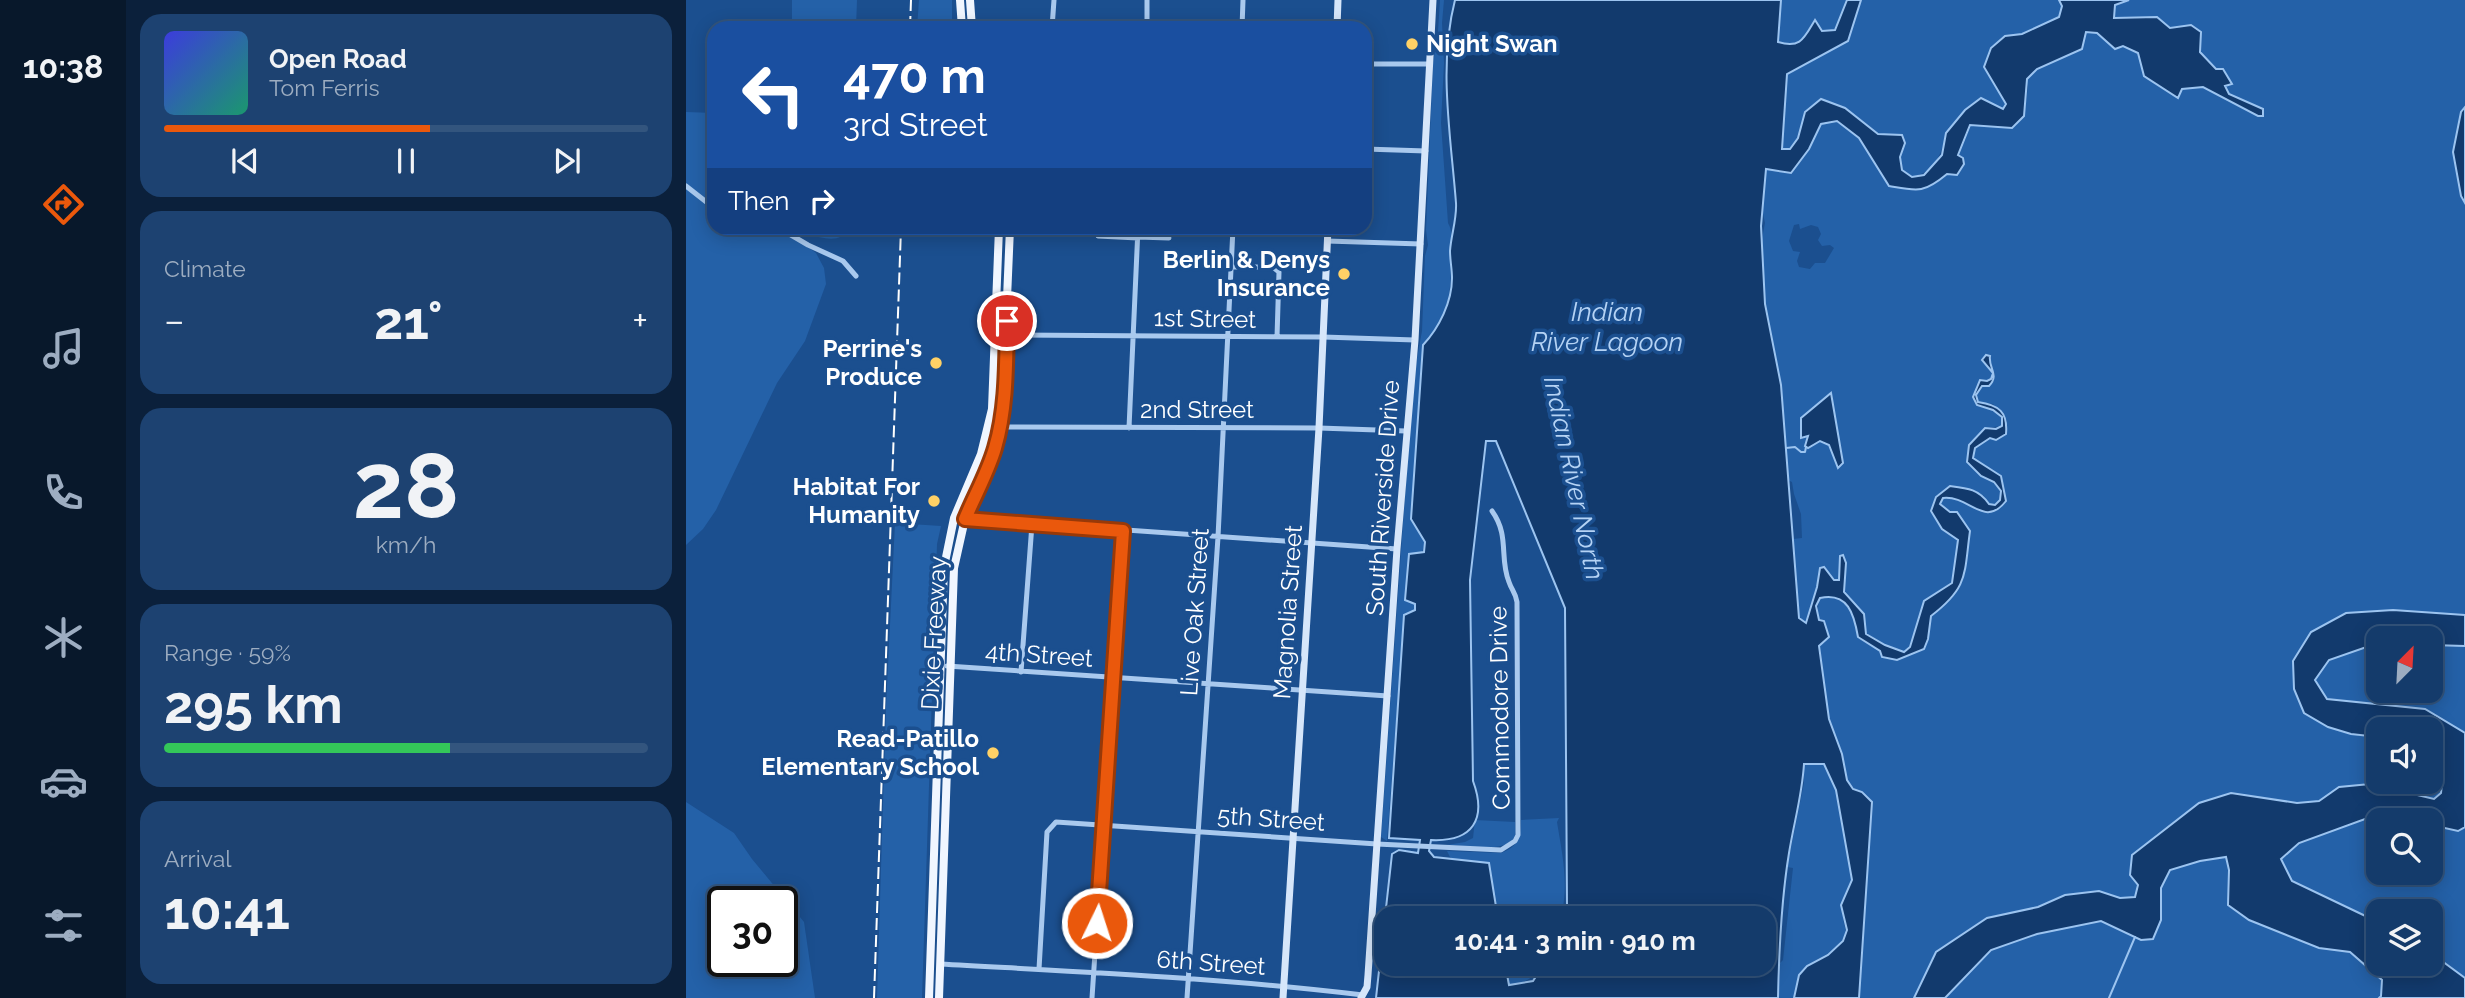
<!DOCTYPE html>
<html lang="en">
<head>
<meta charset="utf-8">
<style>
	body { margin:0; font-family:Raleway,sans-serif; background:#1d4271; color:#f1f3f6; height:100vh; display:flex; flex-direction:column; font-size:26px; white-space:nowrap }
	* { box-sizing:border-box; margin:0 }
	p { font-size:23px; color:#9dadc1 }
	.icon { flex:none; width:38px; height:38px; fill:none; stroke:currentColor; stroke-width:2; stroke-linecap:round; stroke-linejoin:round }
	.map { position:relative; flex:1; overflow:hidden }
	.drawer { display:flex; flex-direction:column; gap:14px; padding:14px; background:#0b203b; width:560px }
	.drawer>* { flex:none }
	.guide { position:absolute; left:21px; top:21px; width:665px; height:214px; border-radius:21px; box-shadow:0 4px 18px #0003,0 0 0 2px #33557e; background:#1a4fa0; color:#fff; overflow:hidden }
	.needle { width:46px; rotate:24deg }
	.buttons { position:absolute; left:1680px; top:626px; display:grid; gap:14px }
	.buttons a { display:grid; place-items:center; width:77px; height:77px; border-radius:14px; background:#143b6b; box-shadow:0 4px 18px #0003,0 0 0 2px #33557e; font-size:35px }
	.speed { position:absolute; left:21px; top:886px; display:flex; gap:14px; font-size:35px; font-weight:700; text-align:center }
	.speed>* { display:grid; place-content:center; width:91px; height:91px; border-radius:50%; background:#143b6b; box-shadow:0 4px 18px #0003,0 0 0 2px #33557e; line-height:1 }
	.speed .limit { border:4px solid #111; border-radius:10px; background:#fff; color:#111 }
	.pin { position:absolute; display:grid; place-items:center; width:60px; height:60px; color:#fff; margin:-30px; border:4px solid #fff; border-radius:50%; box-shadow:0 2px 7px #0007 }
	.me { position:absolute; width:77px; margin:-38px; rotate:4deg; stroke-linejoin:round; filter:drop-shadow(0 0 5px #0008) }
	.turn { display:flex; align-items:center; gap:24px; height:147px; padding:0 21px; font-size:32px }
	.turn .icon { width:91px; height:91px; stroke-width:2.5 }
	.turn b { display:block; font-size:49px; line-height:60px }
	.then { display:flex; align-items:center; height:66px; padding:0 21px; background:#0003; gap:14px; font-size:26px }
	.big { font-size:52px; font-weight:700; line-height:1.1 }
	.drawer .card { flex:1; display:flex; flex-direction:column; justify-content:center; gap:10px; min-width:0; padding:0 24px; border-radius:21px; background:#1d4271 }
	.drawer .dial { align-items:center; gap:0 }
	.dial b { font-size:91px; line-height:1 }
	.song { display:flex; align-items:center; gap:21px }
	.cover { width:84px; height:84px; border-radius:10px; background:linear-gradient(135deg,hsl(240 70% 55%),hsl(160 70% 35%)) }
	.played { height:7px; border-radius:4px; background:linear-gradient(90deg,#ea580c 55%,#33557e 55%) }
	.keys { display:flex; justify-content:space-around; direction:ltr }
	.heat { display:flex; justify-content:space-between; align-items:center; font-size:38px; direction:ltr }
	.charge { height:10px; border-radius:5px; background:linear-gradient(90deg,#34c759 59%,#33557e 0) }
	.trip { position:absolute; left:688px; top:906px; width:402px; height:70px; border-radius:21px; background:#143b6b; box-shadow:0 4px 18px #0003,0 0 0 2px #33557e; font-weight:700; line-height:70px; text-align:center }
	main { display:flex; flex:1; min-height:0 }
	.dock { display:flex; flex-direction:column; width:126px; justify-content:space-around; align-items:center; background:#08182b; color:#9dadc1 }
	.dock .icon { width:49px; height:49px }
	.dock .current { color:#ea580c }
	.dock b { font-size:32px; color:#f1f3f6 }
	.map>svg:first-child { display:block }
	.green { fill:#2461a8; fill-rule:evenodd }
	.water { fill:#123a6d; stroke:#9cc4f0; stroke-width:2; fill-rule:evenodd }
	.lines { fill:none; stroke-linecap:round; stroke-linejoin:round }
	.stream { stroke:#9cc4f0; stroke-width:2 }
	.street { stroke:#a9c9ee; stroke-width:5 }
	.secondary { stroke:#d6e6fa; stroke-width:7 }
	.primary { stroke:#f0f6ff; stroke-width:8 }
	.rail { stroke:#fff; stroke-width:2; stroke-dasharray:12 5; stroke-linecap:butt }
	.route-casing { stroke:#983908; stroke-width:18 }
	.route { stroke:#ea580c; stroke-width:12 }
	.poi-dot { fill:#ffd166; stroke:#1b4f8f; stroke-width:2.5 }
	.labels { text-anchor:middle; stroke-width:7; stroke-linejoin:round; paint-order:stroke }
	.poi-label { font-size:24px; font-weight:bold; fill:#fff; stroke:#1b4f8f; text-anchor:end }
	.street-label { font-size:24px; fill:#fff; stroke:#1b4f8f }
	.water-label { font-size:26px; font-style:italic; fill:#b5d3f5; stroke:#1b4f8f }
</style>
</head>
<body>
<main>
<nav class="dock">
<b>10:38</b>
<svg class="icon current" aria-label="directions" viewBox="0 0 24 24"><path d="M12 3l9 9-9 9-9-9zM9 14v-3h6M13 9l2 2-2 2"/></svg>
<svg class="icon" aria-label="music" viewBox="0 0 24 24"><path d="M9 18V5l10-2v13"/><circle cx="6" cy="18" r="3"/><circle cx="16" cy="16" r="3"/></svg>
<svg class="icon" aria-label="phone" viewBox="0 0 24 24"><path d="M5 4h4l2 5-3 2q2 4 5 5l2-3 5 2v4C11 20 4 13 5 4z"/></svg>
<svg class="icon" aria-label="climate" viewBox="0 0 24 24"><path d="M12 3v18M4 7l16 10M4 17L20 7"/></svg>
<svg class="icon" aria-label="car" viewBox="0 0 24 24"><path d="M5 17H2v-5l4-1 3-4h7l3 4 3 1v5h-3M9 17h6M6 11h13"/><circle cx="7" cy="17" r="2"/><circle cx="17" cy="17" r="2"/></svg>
<svg class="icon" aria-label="filters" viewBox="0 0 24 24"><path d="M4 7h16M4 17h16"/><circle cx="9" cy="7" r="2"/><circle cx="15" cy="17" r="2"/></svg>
</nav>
<section class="drawer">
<div class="card">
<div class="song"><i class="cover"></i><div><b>Open Road</b><p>Tom Ferris</p></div></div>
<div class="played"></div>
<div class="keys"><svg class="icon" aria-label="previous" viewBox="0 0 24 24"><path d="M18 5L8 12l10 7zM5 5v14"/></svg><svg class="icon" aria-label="pause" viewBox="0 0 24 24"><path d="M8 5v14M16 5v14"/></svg><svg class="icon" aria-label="next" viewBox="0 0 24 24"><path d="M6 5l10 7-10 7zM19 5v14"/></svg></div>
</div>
<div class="card"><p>Climate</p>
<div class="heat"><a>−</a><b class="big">21°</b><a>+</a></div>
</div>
<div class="card dial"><b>28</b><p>km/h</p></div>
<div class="card"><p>Range · 59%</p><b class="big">295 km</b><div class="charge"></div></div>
<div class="card"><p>Arrival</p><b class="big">10:41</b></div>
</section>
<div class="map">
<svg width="1779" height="998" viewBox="0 0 1779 998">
	<rect width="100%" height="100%" fill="#1b4f8f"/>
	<path class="green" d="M106,0H171L170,28H106Z
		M233,0H266V28H231Z
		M754,0H758L756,23L758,63L755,123L762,223C768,233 764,243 764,255C766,291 764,317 737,345L725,519L739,543L736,552L723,554L719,600L729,604V610L718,615L701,841L695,837L727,380L736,331L739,256L742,245L740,230L747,63L752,31Z
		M1089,0H1161L1150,30L1136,32L1130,21L1116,41L1096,50L1088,35Z
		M1175,0H1373L1376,6L1373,17L1336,34L1319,36L1299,67L1321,104L1317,109L1260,133C1256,154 1249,172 1226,177L1216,170L1214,157L1219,143L1192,134L1159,108L1119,112L1112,139L1104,149H1095L1101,74L1162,41Z
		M1443,0H1779V107L1775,112V196L1779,203V615L1707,610L1660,613L1607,661L1665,734L1692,737V782H1745V757L1757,774L1755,793L1747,800L1653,787L1633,801L1611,803L1545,793L1513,803L1470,835L1449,897L1434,898L1413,891L1380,895L1352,907L1329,913L1250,952L1228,998H1173L1186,802C1178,795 1166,790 1162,781C1158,773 1159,763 1156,754C1153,742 1146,730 1143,718C1138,699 1127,612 1134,598C1162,592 1168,614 1172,637L1211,660L1238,649L1242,639L1245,616C1283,587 1278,574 1284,531L1268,513L1254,504L1257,498L1268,497L1278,500L1298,512L1320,501L1315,476L1287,458L1289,448L1304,437L1310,440L1321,421L1307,404L1292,402L1290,396L1296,386H1303L1308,381L1309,373L1296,361L1307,373L1305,379L1290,386L1291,405L1307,410L1316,417V426L1299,428L1283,445L1281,456L1295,476L1308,482L1315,491L1314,500L1308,505L1303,504L1297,495L1250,497L1256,529L1273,540L1266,583L1238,601L1224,647L1218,652L1199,645L1180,634L1178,614L1158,592L1160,563L1154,557L1153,580H1148L1138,567L1134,568L1131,587L1120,624L1112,618L1107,539L1116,538L1115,514L1108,494L1106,482L1102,480L1095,385L1079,304L1076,239L1079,223L1076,209L1080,169L1123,149L1135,124L1152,121L1173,138L1203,186C1216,185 1234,187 1247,184C1266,179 1277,141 1284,125L1326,128L1338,116L1342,87L1340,79L1351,69L1396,49L1399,32L1411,33L1429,49L1437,46L1452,53L1493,98L1496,89L1517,87L1572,116H1577L1576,109L1543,94L1538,86L1545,84L1514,52L1515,32L1484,28L1471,17L1427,19L1429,5ZM1113,224L1114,229L1125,225L1132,227L1135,234L1132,240L1136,246L1144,245L1148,248L1139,263H1129L1124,269L1113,267L1111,261L1114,252L1107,251L1103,241L1108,225ZM1145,394L1152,468L1143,445L1134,441L1122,448V436Z
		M0,112L28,113V228H164C149,252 120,228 98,229L130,253L138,268L140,284L119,341L91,383L30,510L17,529L0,545Z
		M209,523L255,526L251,544L236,998H191L200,707Z
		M1692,643V691H1745V645L1779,646V733L1739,709L1641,699L1629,680L1643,660Z
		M1118,764H1138L1150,791L1166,880C1160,890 1156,904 1157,917C1157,925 1162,929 1158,938C1150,957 1120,958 1113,976C1110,983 1110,991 1108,998H1093L1094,963L1097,960L1107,868L1101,867L1118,783Z
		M0,802L48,833L66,859L118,922L129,998H0ZM37,901H96V961H37Z
		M873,818L871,822C876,853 884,888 874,919H811L772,863L764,857L761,851L815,853C832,847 835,837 835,820Z
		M1679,819L1699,821H1692V873H1745V825L1772,831L1779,827V978L1745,953V912H1692V922L1606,881L1595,859L1613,843Z
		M789,820L829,822C829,828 831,834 827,839C818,853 777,845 761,845L779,842L787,838Z
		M1541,857L1543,870L1542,906L1563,920L1633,948L1664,952L1696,980L1695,996L1692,998H1259L1305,950L1351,934L1415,921L1434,929L1475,920V888L1484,870L1514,861Z
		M815,964H857C848,978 838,984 822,986Z"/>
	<path class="water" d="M769,0H1095L1092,42C1115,49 1118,38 1129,20L1136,31L1149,30L1161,0H1175L1162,41L1101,74L1096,149H1104L1112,138L1119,112L1135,99L1159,108L1192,134L1216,135L1219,143L1214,157L1216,170L1226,177L1238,175L1256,155L1260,133L1279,110L1295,98L1317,109L1320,104L1298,67L1305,48L1319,36L1336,34L1373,17L1376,6L1373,0H1443L1429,5L1428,18L1471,17L1484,28L1505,25L1515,32L1514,52L1530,69H1537L1546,84L1539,86L1543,94L1577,109V116H1572L1517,87L1496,89L1492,98L1458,76L1452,53L1437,46L1429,49L1411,33L1400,32L1396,49L1351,69L1341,79L1338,116L1326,128L1284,125L1272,155L1277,158L1278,164L1271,175L1261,174C1237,194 1231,191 1203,186L1173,138L1151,121L1135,124L1123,149L1105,173L1080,169L1075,226L1079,304L1095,385L1113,618L1120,623L1131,587L1134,568L1138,567L1148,580H1153L1154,556L1157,555L1160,563L1158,592L1178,614L1180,634L1199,645L1218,652L1224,647L1238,601L1266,583L1272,540L1256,529L1245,511L1250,497L1264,486C1281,488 1293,489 1303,504L1309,505L1314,500L1315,491L1308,482L1295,476L1281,462L1283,445L1299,428L1310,429L1316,426V417L1307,410L1291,405L1287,397L1294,380L1301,381L1305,379L1307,373L1296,360L1300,355L1304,356C1302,368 1314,375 1303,386H1296L1290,395L1292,402C1313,405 1322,412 1320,434L1310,440L1304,438L1289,448L1287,458L1315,476L1320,501C1298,529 1284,495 1257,498L1254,504L1264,512H1271L1284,531C1278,574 1283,587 1245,616L1242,639L1238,649L1211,660L1196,657L1194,651L1172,637C1168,614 1162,592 1134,598L1130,606L1133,620L1138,621L1143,637L1133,646L1143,719L1156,754L1161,780L1167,789L1176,792L1186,802L1173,998H1108L1113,975L1121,966L1142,955L1157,941L1161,930L1155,905L1166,880L1150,790L1138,764H1118C1116,796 1108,822 1103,853C1095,901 1093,950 1092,998H690L706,854L713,850L732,853L734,840L703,838L718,615L729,610V604L719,600L723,554L738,552L739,542L725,519L737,345C753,328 766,302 766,278C766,269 764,260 764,251C765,235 771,219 770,203C765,137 752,66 769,0ZM800,441H810L879,608L881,904L877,919H1078V964H858L847,981L823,985L819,964H700V919H812L803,863L748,857L743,851L745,840C787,842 801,819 787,781L784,580Z
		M1779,107V203L1775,196L1767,152L1775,112Z
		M1145,393L1157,463L1152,468L1143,445L1134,441L1122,448L1119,446L1122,436L1115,438V418Z
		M1707,610L1779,615V646L1745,645V639H1692V643L1643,660L1629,680L1641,699L1739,709L1779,733V827L1772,831L1745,825V821L1679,819L1613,843L1595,859L1606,881L1692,922V964H1745V953L1779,978V998H1693L1695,996L1696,980L1664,952L1633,948L1563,920L1542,905L1543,870L1540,857L1514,861L1484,870L1475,888V920L1467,939L1455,940L1415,921L1351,934L1305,950L1259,998H1228L1250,952L1301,918L1352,907L1379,895L1413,891L1434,898L1449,897L1452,885L1444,875L1446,855L1513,803L1545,793L1611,803L1633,801L1653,787L1684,784L1748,799L1755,793L1757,774L1745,757V730H1692V737L1665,734L1642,727L1618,713L1608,689L1607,661L1625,632L1660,613Z"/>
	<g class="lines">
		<path class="stream" d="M1100,448L1109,447L1115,452H1119L1120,447
			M1423,998L1449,937"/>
		<path class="street" d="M366,28L368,0
			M461,28V0
			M556,28L557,0
			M679,64H744
			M679,149L740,151
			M0,186L28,208
			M93,228L122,245L157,261L170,276
			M412,236L452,238
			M452,237L483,238
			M641,241L735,244
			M545,267H587L593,272L591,337
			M319,335L637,337L729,340
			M303,427L633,428L720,431
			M443,428L452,228
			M268,518L711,549
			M261,666L702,696
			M335,672L346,524
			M254,964C395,972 536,978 677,995
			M353,969L361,832L370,822L691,844L815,850L829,841L832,835L831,602C829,591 826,591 823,582C813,558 824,536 806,511
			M406,998L437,531
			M501,998L532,537L547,228"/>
		<path class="secondary" d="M651,28L652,0
			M597,998L633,428L642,228
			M675,998L681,987L682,975L711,549L729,340L747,0"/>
		<path class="primary" d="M274,0L276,28
			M284,0L286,28
			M243,998L258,567L268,518L295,454L306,409L313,228
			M253,998L268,568L279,519L305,459L316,416L324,228"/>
		<path class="rail" d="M224,28L225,0
			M188,998L215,228"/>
	</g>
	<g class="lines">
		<defs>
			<path id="route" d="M321,321C320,364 321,407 309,448C302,472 289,495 279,519L437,531L411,923"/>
		</defs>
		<use href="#route" class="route-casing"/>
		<use href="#route" class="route"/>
	</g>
	<g class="poi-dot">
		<circle cx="726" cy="44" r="7"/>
		<circle cx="658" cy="274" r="7"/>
		<circle cx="250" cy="363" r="7"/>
		<circle cx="248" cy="501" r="7"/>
		<circle cx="307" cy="753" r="7"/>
	</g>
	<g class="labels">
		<g class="poi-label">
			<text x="740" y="52" text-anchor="start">Night Swan</text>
			<text x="644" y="268">Berlin &amp; Denys<tspan x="644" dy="28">Insurance</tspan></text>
			<text x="236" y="357">Perrine's<tspan x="236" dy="28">Produce</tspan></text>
			<text x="234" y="495">Habitat For<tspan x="234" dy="28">Humanity</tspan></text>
			<text x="293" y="747">Read-Patillo<tspan x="293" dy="28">Elementary School</tspan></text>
		</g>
		<g class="street-label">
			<text transform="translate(519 319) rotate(1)" y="8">1st Street</text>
			<text x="511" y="418">2nd Street</text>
			<text transform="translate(697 498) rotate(-86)" y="8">South Riverside Drive</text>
			<text transform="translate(509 612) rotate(-86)" y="8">Live Oak Street</text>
			<text transform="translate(602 612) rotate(-86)" y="8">Magnolia Street</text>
			<text transform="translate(248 633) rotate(-87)" y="8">Dixie Freeway</text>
			<text transform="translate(353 655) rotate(4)" y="8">4th Street</text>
			<text transform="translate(814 708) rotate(-91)" y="8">Commodore Drive</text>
			<text transform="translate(585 819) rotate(4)" y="8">5th Street</text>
			<text transform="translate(525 963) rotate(4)" y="8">6th Street</text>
		</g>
		<g class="water-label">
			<text x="921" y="321">Indian<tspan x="921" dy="30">River Lagoon</tspan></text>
			<text transform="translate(888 478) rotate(78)" y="9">Indian River North</text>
		</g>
	</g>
</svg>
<div class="buttons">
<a><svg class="needle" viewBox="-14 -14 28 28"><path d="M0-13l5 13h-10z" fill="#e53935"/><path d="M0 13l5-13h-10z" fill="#9dadc1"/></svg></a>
<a><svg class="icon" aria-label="sound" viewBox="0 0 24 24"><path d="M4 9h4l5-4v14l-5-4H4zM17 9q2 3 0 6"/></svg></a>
<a><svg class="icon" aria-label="search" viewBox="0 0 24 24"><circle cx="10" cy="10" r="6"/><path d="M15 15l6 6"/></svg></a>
<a><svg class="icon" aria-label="layers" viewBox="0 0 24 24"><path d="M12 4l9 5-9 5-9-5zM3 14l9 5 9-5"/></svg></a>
</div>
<div class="speed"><div class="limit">30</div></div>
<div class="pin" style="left:321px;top:321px;background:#d93025"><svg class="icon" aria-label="arrive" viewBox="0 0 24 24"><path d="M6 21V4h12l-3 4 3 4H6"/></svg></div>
<svg class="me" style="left:411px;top:923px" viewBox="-20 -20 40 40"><circle r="17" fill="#ea580c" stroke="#fff" stroke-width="3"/><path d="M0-11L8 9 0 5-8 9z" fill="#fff"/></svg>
<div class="trip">10:41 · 3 min · 910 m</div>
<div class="guide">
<div class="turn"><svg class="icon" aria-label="left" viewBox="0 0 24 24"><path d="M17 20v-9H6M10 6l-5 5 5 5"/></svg><div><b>470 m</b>3rd Street</div></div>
<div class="then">Then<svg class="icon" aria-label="right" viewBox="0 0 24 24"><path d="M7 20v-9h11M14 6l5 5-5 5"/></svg></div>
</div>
</div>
</main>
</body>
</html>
